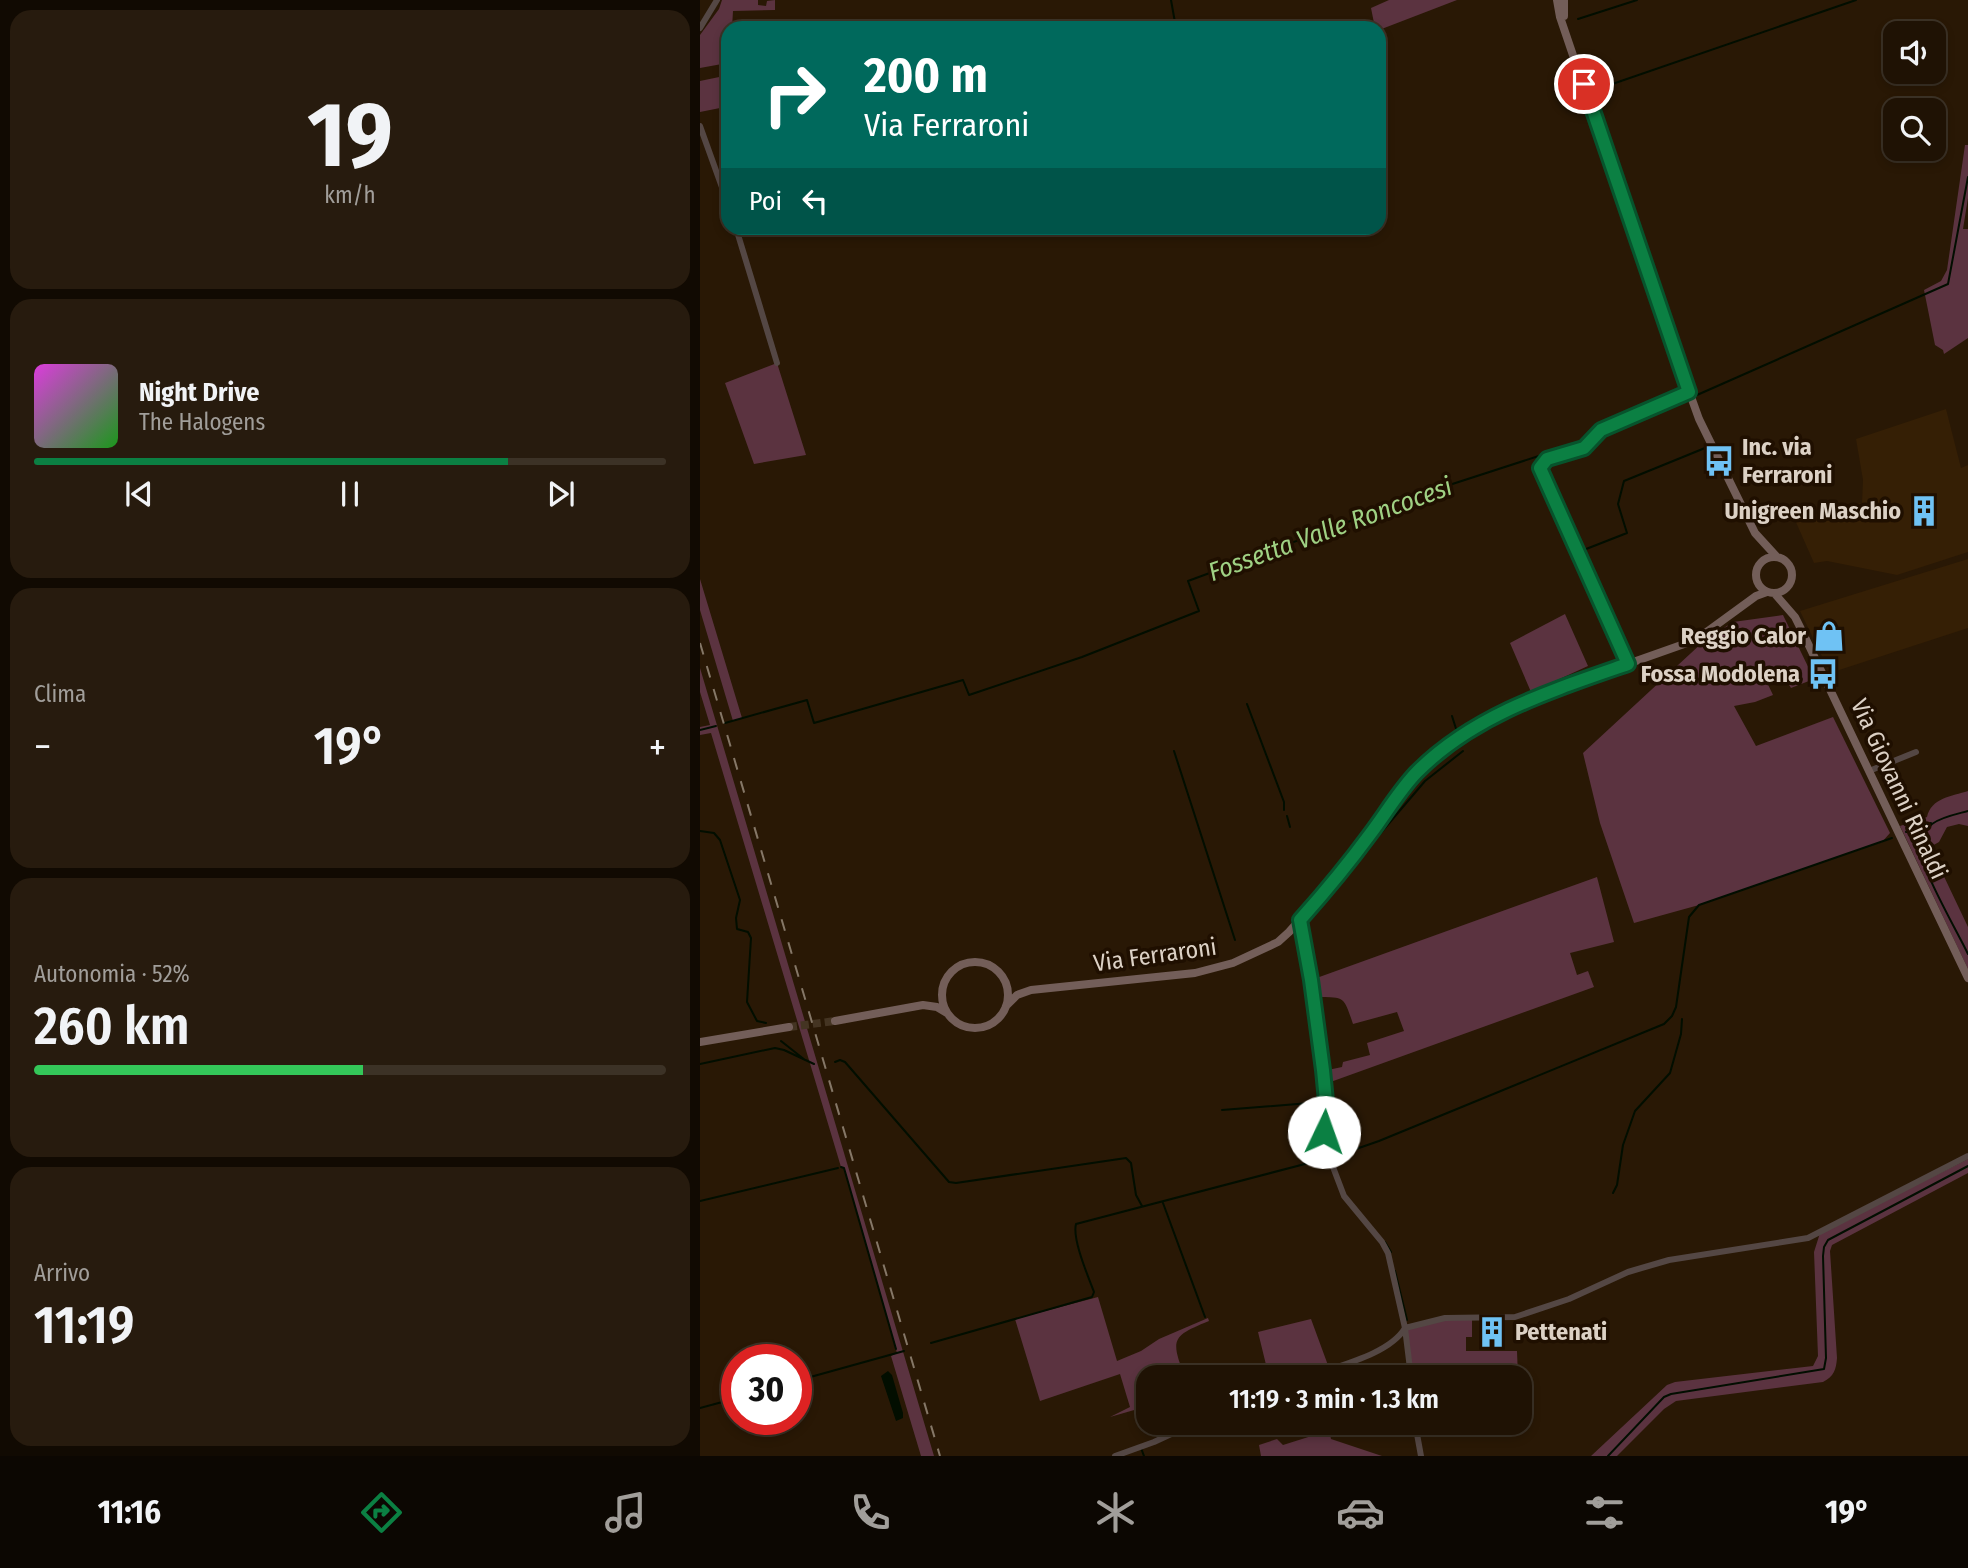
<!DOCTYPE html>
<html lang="it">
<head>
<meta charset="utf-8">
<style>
	body { margin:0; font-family:"Fira Sans Condensed",sans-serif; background:#271b0e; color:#f1f3f6; height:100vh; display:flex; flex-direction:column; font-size:26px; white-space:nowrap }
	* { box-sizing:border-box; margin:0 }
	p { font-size:23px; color:#a19e9a }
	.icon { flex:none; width:38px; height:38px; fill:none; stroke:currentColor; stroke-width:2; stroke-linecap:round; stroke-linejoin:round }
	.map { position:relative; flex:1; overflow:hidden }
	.sheet { display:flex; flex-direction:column; gap:10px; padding:10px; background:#110a02; width:700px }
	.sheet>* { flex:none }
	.guide { position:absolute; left:21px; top:21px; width:665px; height:214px; border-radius:21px; box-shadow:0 4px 10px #0003,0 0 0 2px #3c3226; background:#00695c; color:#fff; overflow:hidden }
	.fabs { position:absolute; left:1183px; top:21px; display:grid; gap:14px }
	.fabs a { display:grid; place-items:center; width:63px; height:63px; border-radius:14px; background:#1f1204; box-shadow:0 4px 10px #0003,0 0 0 2px #3c3226; font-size:35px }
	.speed { position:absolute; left:21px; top:1344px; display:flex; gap:14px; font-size:35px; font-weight:700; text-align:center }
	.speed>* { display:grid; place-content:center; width:91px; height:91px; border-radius:50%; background:#1f1204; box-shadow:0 4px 10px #0003,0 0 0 2px #3c3226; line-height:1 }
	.speed .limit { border:10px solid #d22; background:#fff; color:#111 }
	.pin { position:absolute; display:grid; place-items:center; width:60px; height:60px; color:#fff; margin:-30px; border:4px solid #fff; border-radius:50%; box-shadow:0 2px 7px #0007 }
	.me { position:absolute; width:77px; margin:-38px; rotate:3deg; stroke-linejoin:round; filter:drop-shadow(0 0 5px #0008) }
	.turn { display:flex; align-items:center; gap:24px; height:147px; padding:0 28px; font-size:32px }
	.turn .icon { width:91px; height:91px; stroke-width:2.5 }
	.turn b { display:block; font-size:49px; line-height:60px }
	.then { display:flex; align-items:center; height:66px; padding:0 28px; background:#0003; gap:14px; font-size:26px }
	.big { font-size:52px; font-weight:600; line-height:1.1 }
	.sheet .tile { flex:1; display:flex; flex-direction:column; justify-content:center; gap:10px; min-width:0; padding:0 24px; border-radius:21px; background:#271b0e }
	.sheet .dial { align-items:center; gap:0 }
	.dial b { font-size:91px; line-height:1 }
	.song { display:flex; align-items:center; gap:21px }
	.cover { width:84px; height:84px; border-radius:10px; background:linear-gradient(135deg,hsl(300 70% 55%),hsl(120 70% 35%)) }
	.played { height:7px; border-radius:4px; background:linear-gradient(90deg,#0b8043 75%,#3c3226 75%) }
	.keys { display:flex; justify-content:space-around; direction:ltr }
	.heat { display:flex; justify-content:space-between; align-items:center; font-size:38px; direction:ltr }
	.charge { height:10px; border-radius:5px; background:linear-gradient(90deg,#34c759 52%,#3c3226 0) }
	.trip { position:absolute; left:436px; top:1365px; width:396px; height:70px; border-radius:21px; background:#1f1204; box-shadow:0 4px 10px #0003,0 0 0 2px #3c3226; font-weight:600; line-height:70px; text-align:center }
	.tabs { display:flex; height:112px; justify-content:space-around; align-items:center; background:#0c0702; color:#a19e9a }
	.tabs .icon { width:49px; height:49px }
	.tabs .on { color:#0b8043 }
	.tabs b { font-size:32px; color:#f1f3f6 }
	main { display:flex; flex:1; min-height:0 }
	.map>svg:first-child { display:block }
	.built { fill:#351f05 }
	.green { fill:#5b3340 }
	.water { fill:#020e00 }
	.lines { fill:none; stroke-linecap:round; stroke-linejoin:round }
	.stream { stroke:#020e00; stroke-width:2 }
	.secondary-tunnel { stroke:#443422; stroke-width:8; stroke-dasharray:8 4; stroke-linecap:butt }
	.street { stroke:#544744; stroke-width:6 }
	.secondary { stroke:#735e59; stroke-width:8 }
	.rail { stroke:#857767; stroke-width:2; stroke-dasharray:12 12; stroke-linecap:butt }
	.route-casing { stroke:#07532c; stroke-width:18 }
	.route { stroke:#0b8043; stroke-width:12 }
	.labels { text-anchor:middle; stroke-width:7; stroke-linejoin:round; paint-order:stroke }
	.poi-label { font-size:24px; font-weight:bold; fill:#dcd1c5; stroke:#1f0f00; text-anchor:end }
	.street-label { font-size:24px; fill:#dcd1c5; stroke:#1f0f00 }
	.water-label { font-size:26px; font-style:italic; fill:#9fd183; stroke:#1f0f00 }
</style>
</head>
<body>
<main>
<section class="sheet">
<div class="tile dial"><b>19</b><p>km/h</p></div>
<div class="tile">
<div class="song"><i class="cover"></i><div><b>Night Drive</b><p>The Halogens</p></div></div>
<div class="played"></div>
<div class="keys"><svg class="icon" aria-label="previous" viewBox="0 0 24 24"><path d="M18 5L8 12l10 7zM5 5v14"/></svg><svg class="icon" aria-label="pause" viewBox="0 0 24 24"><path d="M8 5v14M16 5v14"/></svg><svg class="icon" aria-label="next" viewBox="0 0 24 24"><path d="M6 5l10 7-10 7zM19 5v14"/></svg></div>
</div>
<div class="tile"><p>Clima</p>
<div class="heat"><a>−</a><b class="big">19°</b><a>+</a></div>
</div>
<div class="tile"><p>Autonomia · 52%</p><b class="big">260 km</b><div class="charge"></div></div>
<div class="tile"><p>Arrivo</p><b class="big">11:19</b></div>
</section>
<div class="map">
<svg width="1268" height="1456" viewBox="0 0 1268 1456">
	<rect width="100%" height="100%" fill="#291805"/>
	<path class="built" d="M1246,409L1261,468L1268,465V552L1197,575L1127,561L1114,563L1095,520L1147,505L1162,503L1163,480L1156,439Z
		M1268,559V628L1130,673L1100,611Z"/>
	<path class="green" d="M22,0H58V5L66,6L67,1L75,0V10L33,11L32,28H28V45H23L25,107L0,112V81L24,76L22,64L0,68V35L19,9Z
		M689,0H757L679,30V28H675L671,8Z
		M1265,145H1268V198L1263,229H1268V338L1244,354L1243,350L1235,345L1224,290L1241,281L1247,270Z
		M77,363L106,455L54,464L25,383Z
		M0,579L42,718L33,721L0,610Z
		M865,614L888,666L831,692L810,643Z
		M1083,615L1114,679L1091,688L1080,670H1071L1063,674L1073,695L1055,702L1034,706L1056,746L1133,717L1190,833L1182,842L999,905L934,923L900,823L883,753L1004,641L1033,622Z
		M0,668L19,732L234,1456H221L191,1356L197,1353L144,1168L141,1167L11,733L0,735V727L10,725L0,692Z
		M1268,791V826L1259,824L1247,827L1239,842L1230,847L1268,927V969L1200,826L1227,817C1231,798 1252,796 1268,791Z
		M897,877L914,942L870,953L877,975L888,971L894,987L625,1084L623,1071L642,1067L643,1062L670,1055L667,1043L704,1031L697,1012L653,1024C643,994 645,998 613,997L611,980Z
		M1268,1159V1173L1132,1245L1130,1251L1137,1358C1136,1370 1134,1376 1123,1382L976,1401L964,1409L917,1456H891L967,1385L975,1382L1113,1366L1118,1356L1114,1252L1120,1233Z
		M398,1297L417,1361L441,1351L459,1339L508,1318L509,1321C472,1336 470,1339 485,1377H448V1406L410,1417L430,1407L420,1374L340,1401L315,1319Z
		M772,1317V1337H766V1351H817L818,1377H711L705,1328L725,1322Z
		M611,1319L629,1368L617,1373L618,1377H569L558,1332Z
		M619,1423H628L631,1439L682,1456H561L559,1445L577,1439L583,1445L621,1433Z"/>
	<path class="water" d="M188,1371L192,1375L203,1413V1418L196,1421L181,1376Z"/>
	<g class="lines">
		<path class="stream" d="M471,0L476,28
			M878,19L937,0
			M990,383L892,91L1156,0
			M997,395L1248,284L1268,177
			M897,437L981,401
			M881,551L927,533L918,504L924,481L1005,448
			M547,704L584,802V810
			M752,716L758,735
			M25,723L107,700L114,723L263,680L269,695L382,657L499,611L488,581L740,488L888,440
			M0,730L16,726
			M474,751L535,940
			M1268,811C1257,814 1241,817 1232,824C1226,829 1219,840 1220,848C1222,871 1257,931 1268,954
			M587,816L590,827
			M0,831L14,833L20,840L40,900L36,918L37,929L48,932L51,938L47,1002L57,1021L66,1023
			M1206,832L1231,823
			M610,916L725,781L763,751
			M615,979L627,1080
			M81,1041L105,1060
			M135,1062L140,1060L145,1062L249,1182L256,1183L426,1158L431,1163L436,1195L442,1206
			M0,1064L75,1048L84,1050L114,1064
			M522,1110L622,1102
			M633,1157L679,1141L964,1024L972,1016L976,1007L989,917L999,905L1192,838
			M141,1167L144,1168L196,1349
			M913,1193L917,1185L923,1145L935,1111L970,1073L981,1034L982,1019
			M0,1201L138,1168
			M463,1203L505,1317
			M685,1242L691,1252
			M695,1271L707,1320
			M231,1343L392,1297L394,1292C388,1276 372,1239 376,1224L624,1159
			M96,1381L204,1351
			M0,1408L37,1398
			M441,1448L444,1456
			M908,1456L964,1397L971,1394L1124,1369L1126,1358L1123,1256L1124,1247L1128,1240L1268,1166"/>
		<path class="secondary-tunnel" d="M89,1027L135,1021"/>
		<path class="street" d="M0,28L17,0
			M0,126L28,204
			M36,228L77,363
			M928,664L840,468L847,459L884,448L901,430L989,392
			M1169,771L1216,752
			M600,920L611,980L623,1071L626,1101L625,1146L644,1196L682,1242L688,1253L705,1328L711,1377
			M608,1377C636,1366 689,1355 705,1328L745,1318L815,1317L869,1299L928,1272L969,1260L1108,1238L1268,1156
			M715,1423L721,1456
			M415,1456L454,1442L495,1423"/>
		<path class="secondary" d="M857,0L860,17L952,288L999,419L1055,533L1076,556
			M864,16V0
			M1056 575a18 18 0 1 1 36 0a18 18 0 1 1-36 0Z
			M1075,594L1095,617L1102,631L1268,978
			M242 995a33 33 0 1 1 66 0a33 33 0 1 1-66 0Z
			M306,1006L317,995L331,990L495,973L533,963L578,942L589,932L636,879L710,780L743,751L794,716L854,690L987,643L1008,631L1056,596L1067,592
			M135,1021L223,1005L237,1007L247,1013
			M0,1042L89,1027"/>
		<path class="rail" d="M0,643L240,1456"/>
	</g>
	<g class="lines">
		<defs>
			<path id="route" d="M624,1132L626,1101L623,1070L611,980L600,920C625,892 649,863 671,833C686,813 699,791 716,773C773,715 853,690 928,664L840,468L847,459L884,448L901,430L989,392L884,84"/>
		</defs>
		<use href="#route" class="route-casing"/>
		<use href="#route" class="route"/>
	</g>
	<defs>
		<symbol id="bus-bare" viewBox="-9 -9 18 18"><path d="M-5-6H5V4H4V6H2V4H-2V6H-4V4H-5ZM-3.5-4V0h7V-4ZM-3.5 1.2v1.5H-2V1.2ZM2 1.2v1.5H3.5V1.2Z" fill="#6fc2f4" stroke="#1f0f00" stroke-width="2.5" paint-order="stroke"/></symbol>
		<symbol id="building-bare" viewBox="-9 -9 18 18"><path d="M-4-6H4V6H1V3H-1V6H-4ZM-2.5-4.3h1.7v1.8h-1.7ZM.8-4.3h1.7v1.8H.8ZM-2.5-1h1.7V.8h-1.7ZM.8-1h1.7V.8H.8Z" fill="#6fc2f4" stroke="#1f0f00" stroke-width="2.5" paint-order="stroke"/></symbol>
		<symbol id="shop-bare" viewBox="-9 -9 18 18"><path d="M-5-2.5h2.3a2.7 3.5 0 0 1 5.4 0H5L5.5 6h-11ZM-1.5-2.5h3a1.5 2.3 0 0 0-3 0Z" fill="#6fc2f4" stroke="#1f0f00" stroke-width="2.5" paint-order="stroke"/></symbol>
	</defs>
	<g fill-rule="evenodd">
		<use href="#bus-bare" x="997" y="439" width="44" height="44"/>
		<use href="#building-bare" x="1202" y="489" width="44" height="44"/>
		<use href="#shop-bare" x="1107" y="614" width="44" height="44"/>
		<use href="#bus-bare" x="1101" y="652" width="44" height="44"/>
		<use href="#building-bare" x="770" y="1310" width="44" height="44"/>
	</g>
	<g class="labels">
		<g class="poi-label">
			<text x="1042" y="455" text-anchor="start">Inc. via<tspan x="1042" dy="28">Ferraroni</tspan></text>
			<text x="1201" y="519">Unigreen Maschio</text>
			<text x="1106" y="644">Reggio Calor</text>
			<text x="1100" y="682">Fossa Modolena</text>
			<text x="815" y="1340" text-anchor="start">Pettenati</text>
		</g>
		<g class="street-label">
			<text transform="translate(1199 789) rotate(65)" y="8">Via Giovanni Rinaldi</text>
			<text transform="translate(455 955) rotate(-8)" y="8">Via Ferraroni</text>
		</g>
		<g class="water-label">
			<text transform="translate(630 529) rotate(-20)" y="9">Fossetta Valle Roncocesi</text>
		</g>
	</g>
</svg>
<div class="fabs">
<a><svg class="icon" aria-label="sound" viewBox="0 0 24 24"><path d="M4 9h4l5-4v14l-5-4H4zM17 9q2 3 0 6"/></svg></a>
<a><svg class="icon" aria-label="search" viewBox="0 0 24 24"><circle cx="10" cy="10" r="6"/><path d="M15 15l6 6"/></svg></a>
</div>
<div class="speed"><div class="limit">30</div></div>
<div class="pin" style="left:884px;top:84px;background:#d93025"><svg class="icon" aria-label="arrive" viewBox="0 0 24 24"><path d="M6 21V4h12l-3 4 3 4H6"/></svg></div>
<svg class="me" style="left:624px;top:1132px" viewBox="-20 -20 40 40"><circle r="19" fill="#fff"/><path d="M0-13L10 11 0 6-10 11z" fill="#0b8043"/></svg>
<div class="trip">11:19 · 3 min · 1.3 km</div>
<div class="guide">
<div class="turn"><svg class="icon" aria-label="right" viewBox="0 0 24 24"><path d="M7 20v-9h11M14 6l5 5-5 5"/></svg><div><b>200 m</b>Via Ferraroni</div></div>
<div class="then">Poi<svg class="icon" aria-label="left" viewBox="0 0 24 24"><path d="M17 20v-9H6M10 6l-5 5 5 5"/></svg></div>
</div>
</div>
</main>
<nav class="tabs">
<b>11:16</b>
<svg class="icon on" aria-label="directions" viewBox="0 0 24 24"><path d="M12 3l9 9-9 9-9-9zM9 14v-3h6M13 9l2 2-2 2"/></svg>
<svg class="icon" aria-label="music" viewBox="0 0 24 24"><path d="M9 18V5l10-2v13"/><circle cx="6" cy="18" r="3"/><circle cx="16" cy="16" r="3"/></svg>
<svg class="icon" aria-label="phone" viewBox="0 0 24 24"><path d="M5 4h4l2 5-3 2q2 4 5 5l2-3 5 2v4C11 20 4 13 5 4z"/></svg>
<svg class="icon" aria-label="climate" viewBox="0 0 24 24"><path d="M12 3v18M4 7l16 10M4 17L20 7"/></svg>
<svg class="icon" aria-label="car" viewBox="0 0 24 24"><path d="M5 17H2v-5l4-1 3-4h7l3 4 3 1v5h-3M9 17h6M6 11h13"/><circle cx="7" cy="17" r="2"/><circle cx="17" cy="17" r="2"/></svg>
<svg class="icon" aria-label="filters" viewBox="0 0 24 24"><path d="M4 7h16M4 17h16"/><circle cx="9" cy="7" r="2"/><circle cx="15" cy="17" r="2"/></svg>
<b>19°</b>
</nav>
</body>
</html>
